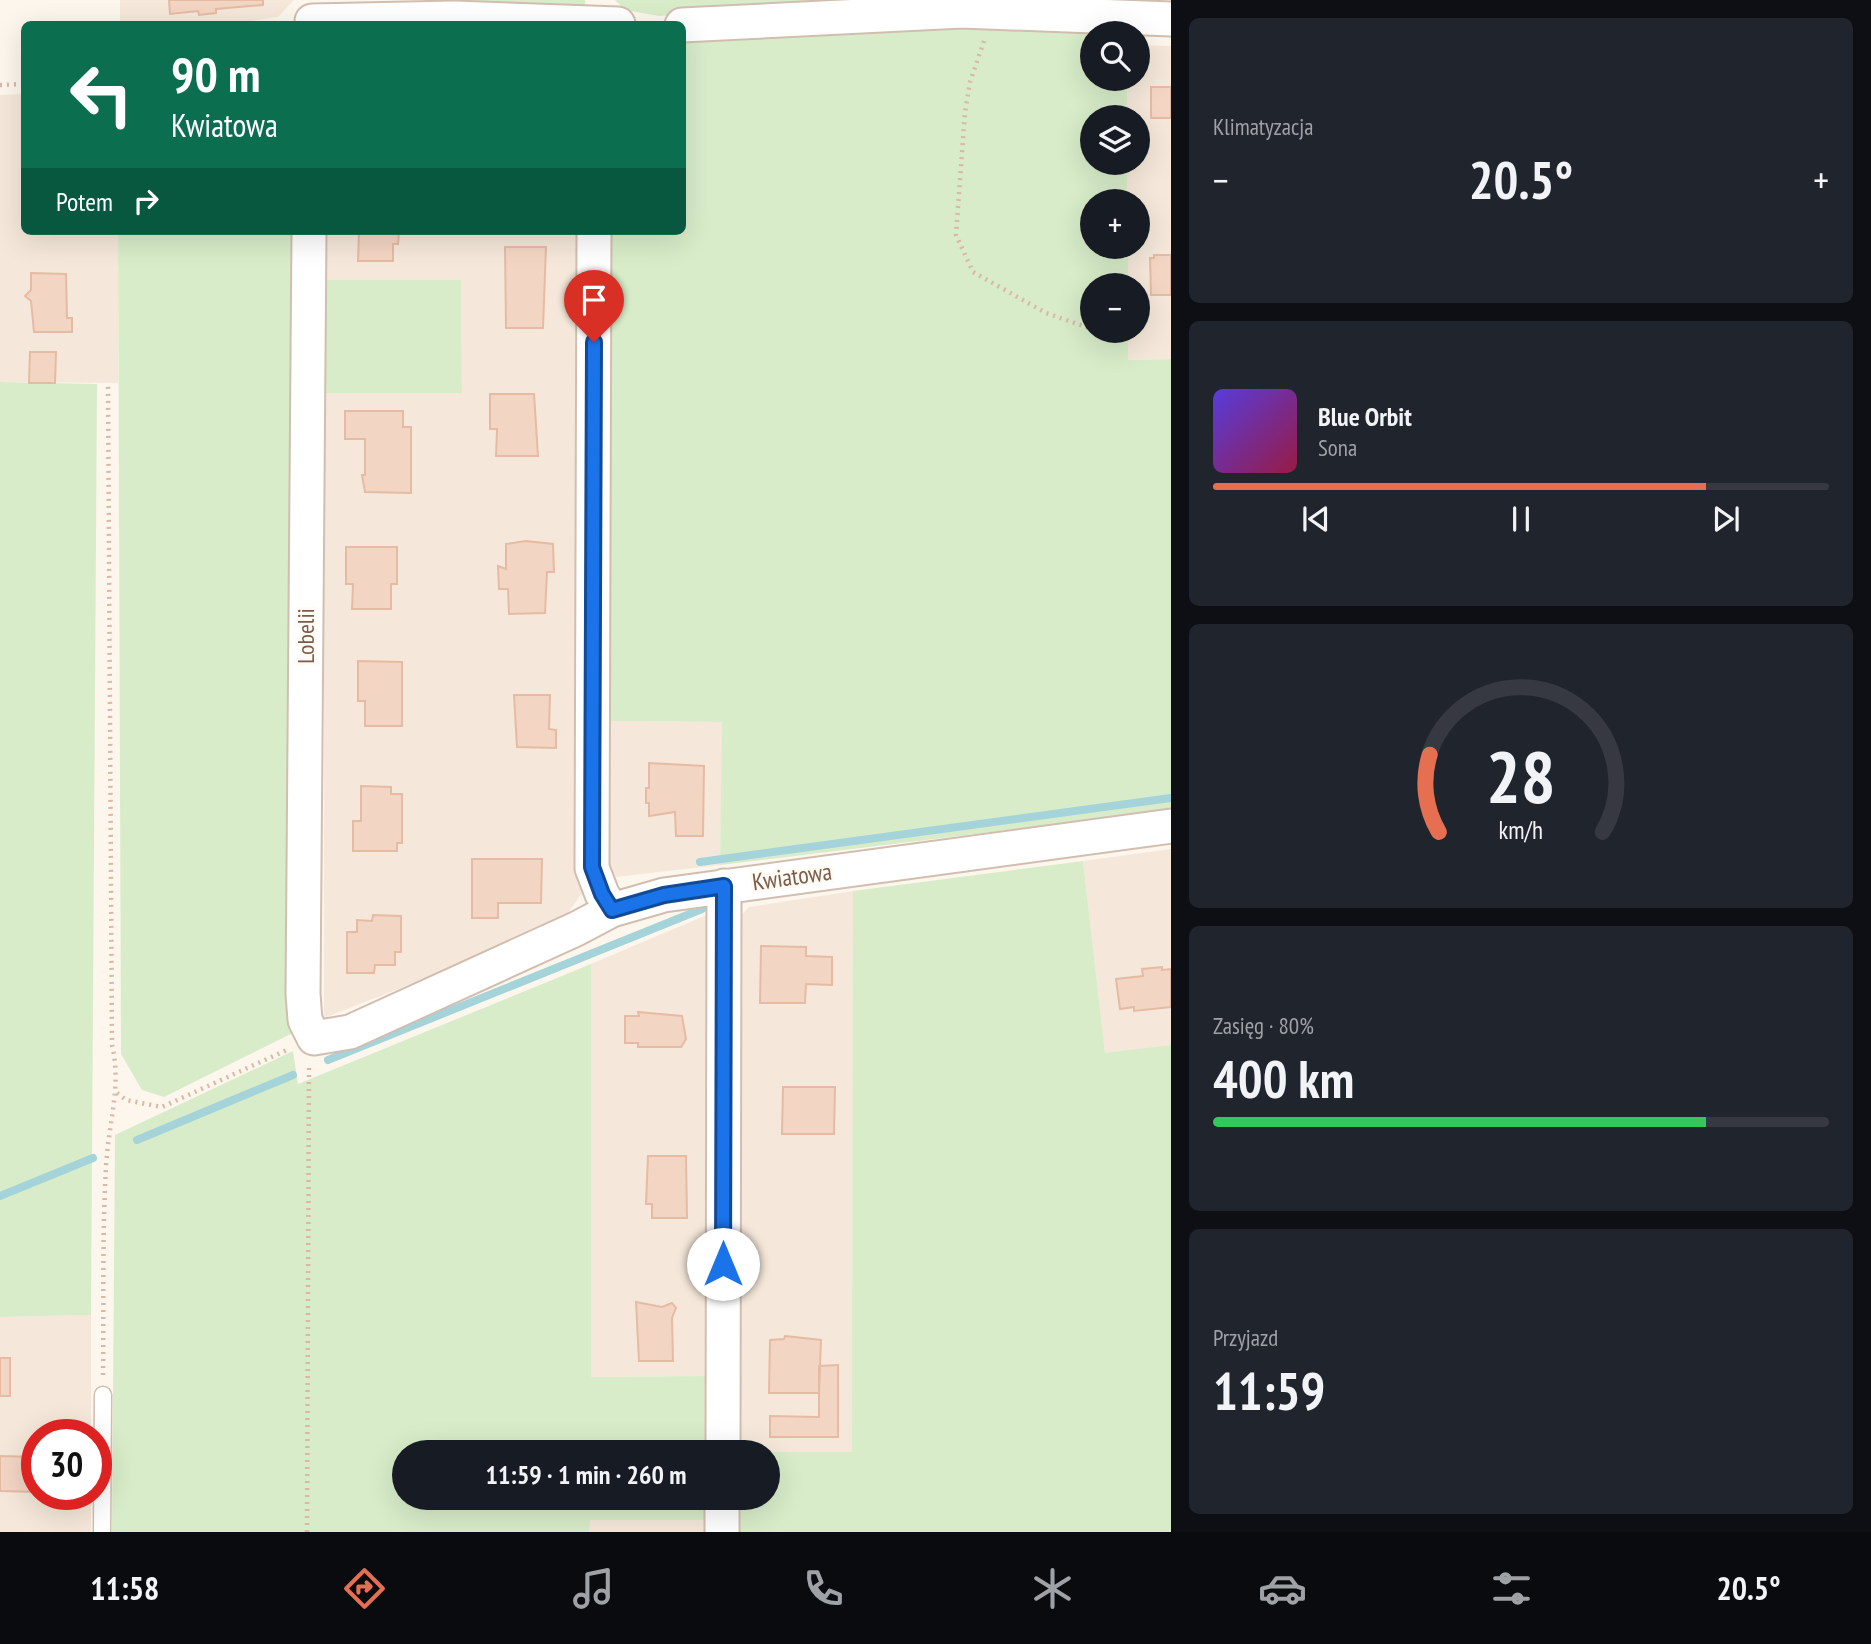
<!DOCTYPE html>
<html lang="pl">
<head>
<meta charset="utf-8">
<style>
	body { margin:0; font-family:"PT Sans Narrow",sans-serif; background:#20242c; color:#f1f3f6; height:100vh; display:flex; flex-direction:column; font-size:26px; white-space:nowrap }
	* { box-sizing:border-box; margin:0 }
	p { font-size:23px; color:#9ea1a6 }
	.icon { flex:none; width:38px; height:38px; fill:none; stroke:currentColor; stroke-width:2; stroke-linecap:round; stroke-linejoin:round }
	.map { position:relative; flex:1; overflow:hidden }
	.details { display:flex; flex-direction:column; gap:18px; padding:18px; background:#0d0f14; width:700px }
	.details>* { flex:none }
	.hud { position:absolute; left:21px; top:21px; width:665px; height:214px; border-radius:10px; box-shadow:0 7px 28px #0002; background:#0b6e4f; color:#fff; overflow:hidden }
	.controls { position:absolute; left:1080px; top:21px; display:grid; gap:14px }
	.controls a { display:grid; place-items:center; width:70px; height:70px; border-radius:50%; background:#171b24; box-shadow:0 7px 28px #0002; font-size:35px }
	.speed { position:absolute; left:21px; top:1419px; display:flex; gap:14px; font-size:35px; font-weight:700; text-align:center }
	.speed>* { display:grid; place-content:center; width:91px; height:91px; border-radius:50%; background:#171b24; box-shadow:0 7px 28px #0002; line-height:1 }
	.speed .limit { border:10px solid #d22; background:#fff; color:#111 }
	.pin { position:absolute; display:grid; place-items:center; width:60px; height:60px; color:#fff; margin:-72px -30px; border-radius:50% 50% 50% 0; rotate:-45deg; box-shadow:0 0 7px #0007 }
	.pin .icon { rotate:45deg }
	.me { position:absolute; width:77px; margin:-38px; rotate:0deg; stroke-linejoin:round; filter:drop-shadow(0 0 5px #0008) }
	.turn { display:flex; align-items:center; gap:24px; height:147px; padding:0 35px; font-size:32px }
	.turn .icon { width:91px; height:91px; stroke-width:2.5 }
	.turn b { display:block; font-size:49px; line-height:60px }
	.then { display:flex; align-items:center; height:66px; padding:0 35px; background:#0003; gap:14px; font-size:26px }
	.big { font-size:52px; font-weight:700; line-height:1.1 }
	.details .widget { flex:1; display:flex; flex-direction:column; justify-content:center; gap:10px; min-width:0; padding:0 24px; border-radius:10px; background:#20242c }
	.details .dial { align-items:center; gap:0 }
	.dial svg { height:182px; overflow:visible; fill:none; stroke:#363941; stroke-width:7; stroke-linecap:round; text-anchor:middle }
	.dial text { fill:#f1f3f6; stroke:none }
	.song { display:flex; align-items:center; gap:21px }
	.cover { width:84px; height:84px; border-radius:10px; background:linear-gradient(135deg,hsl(250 70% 55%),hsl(340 70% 35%)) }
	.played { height:7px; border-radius:4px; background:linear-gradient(90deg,#e76f51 80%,#363941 80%) }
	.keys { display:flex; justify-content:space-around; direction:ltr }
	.heat { display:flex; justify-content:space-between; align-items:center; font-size:38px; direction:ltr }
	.charge { height:10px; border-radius:5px; background:linear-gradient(90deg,#34c759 80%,#363941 0) }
	.trip { position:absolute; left:392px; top:1440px; width:388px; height:70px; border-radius:35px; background:#171b24; box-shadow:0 7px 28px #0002; font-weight:700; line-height:70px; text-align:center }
	.tabs { display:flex; height:112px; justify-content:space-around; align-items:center; background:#090b0e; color:#9ea1a6 }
	.tabs .icon { width:49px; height:49px }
	.tabs .selected { color:#e76f51 }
	.tabs b { font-size:32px; color:#f1f3f6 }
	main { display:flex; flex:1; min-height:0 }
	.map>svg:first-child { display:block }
	.residential { fill:#f5e8da }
	.green { fill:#d8ecc9 }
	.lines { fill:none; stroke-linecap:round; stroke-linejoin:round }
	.stream { stroke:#a5d3da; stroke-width:8 }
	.building { fill:#f3d5c3; stroke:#e6bba3; stroke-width:2 }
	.service-casing { stroke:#d1beb0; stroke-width:19 }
	.minor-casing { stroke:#d1beb0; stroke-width:37 }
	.path { stroke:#d9b8a5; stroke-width:4.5; stroke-dasharray:2 5; stroke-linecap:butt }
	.service { stroke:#fff; stroke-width:16 }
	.minor { stroke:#fff; stroke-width:33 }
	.route-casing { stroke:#114b97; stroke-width:18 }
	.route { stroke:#1a73e8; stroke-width:12 }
	.labels { text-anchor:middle; stroke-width:6; stroke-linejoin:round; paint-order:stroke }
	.street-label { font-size:24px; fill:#7a5c4d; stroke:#fffaf3 }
</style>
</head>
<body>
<main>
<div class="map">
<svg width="1171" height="1532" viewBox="0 0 1171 1532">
	<rect width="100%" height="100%" fill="#fdf6ec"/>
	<path class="residential" d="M120,0H294L278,17L229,24H120Z
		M1138,45L1171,46V359L1128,360V331H1138V285H1128V247H1138V201H1127V163H1138V117H1127V79H1138Z
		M24,94V231H118V383L0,382V95Z
		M325,231H584L582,893L559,926L324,1018V393H462L461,280H325Z
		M607,721L723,722L720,865L616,877L609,866Z
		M1171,849V1045L1105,1054L1083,861Z
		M853,891L855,1088L1171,1532L851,1453L735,1452L734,923L749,907Z
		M709,914L710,1376L591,1377V964Z
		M91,1315V1435H37V1494L91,1495V1532H0V1317Z
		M589,1520H709V1532H589Z"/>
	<path class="green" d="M462,0H585L586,12L462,9Z
		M615,0H851L852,7L659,16L625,10Z
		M963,23L1126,33H1092V79H1127V117H1092V163H1127V201H1092V247H1128V285H1092V331H1128V360L1171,359V810L720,865L722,722L607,721L608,231H682L683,35Z
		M118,231H296L295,1032L164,1097L142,1090L121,1054Z
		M325,280H461L462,393H324Z
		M0,382L97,384L91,1315L0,1317Z
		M1083,861L1105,1053L1171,1045V1532H735V1498H768V1452H735H852L853,891Z
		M591,964V1377L710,1376L709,1452H404V1498H709V1520H590L589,1532H112L115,1135L293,1051L298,1084Z"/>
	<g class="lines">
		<path class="stream" d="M700,862L1171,798
			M328,1060L702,909
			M137,1140L293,1075
			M0,1196L93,1158"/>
	</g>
	<path class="building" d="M169,0H263V5L216,9V13L199,15L198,11L170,14Z
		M1151,87H1171V118H1151Z
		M359,231H399L398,244H393V261H358Z
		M505,247H546L543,328H506Z
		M1154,255H1171V295H1151L1150,258H1154Z
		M31,273L66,274L67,318H72V332H34L31,301L25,296L31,290Z
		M30,352H56L55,383H29Z
		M490,394H534L538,456H496L497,429H490Z
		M345,411H403V427H411V493L365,492L362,475H365V439H345Z
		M526,541L553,544L554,572H547L545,613L509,614L508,589H499L498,566L506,569V544Z
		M346,547H397V584H391V609H352L353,584H346Z
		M358,661L402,662V726H365V701H358Z
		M514,695H550L549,729L556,730V748L517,747Z
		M649,763L704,766L703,836H676L675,812L649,816V803H646V788H649Z
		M361,786L391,787V794H402V843H397V851H353V821H361Z
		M472,859H542L541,903H498V918H472Z
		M373,915L401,916V952H395V965H375L374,973H347V932H357V920L372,921Z
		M761,946L806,947V956L832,957V985L806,984L805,1003H760Z
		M1162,967V970L1171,969V1007L1134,1011V1007L1120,1009L1116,979L1143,976L1142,969Z
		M638,1012L682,1016L686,1039L681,1047H638V1043H625V1016H639Z
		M783,1087H835L834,1134H782Z
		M648,1156H686L687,1218H652V1204H646Z
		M636,1302L662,1307L672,1303L676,1308L672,1318L673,1361H639Z
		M785,1336L821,1340L819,1393H769L770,1340L784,1339Z
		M0,1358H10V1396H0Z
		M838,1365V1437H770V1416L819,1417V1366Z
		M0,1456L37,1457V1492L0,1491Z"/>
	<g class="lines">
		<defs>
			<path id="service" d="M102,1532L103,1395"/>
			<path id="minor" d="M312,21L454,18L618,24
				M682,25L962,11L1171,19
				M309,231L303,994L305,1020L314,1038L350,1032L576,929L612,910L664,895L1171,826
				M594,231L592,868L602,894L612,910
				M723,1452L724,886
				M722,1532V1498"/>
		</defs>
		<use href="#service" class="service-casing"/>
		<use href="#minor" class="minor-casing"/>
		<path class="path" d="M984,41L970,82L965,112L956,235L973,272L1046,313L1092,329
			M0,85L24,84
			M1101,331L1124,333
			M117,1093L126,1100L162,1107L289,1049
			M103,1375C104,1306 102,1236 106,1167C108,1125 122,1086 112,1045L108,383
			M307,1532L309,1066"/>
		<use href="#service" class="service"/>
		<use href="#minor" class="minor"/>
	</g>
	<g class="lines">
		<defs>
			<path id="route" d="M594,342L592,867L602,894L612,910L664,895L724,886L723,1264"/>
		</defs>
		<use href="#route" class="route-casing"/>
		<use href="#route" class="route"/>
	</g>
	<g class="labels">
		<g class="street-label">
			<text transform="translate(306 636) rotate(-90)" y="8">Lobelii</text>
			<text transform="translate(792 877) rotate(-8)" y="8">Kwiatowa</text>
		</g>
	</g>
</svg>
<div class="controls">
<a><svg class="icon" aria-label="search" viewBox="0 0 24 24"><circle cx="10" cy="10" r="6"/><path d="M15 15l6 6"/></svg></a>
<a><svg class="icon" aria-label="layers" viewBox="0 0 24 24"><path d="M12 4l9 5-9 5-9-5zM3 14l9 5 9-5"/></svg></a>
<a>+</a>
<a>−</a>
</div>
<div class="speed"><div class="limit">30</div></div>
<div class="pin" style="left:594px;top:342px;background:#d93025"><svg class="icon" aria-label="arrive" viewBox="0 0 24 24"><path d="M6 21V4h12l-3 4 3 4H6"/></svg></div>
<svg class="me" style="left:723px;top:1264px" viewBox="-20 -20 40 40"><circle r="19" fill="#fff"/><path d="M0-13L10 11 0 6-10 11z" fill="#1a73e8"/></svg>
<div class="trip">11:59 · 1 min · 260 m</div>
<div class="hud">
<div class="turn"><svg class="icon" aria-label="left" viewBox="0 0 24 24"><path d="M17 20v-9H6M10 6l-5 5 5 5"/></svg><div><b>90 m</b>Kwiatowa</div></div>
<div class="then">Potem<svg class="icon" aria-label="right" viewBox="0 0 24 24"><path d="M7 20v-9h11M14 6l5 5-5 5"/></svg></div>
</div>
</div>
<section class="details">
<div class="widget"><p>Klimatyzacja</p>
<div class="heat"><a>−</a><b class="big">20.5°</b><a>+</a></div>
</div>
<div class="widget">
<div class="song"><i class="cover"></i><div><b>Blue Orbit</b><p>Sona</p></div></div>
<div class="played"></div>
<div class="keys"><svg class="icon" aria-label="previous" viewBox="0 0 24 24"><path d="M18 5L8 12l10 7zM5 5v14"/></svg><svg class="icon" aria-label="pause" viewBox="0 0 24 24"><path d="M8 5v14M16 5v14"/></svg><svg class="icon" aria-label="next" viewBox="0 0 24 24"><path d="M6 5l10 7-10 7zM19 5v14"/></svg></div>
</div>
<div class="widget dial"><svg viewBox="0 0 100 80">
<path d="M14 69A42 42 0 1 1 86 69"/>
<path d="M14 69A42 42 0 0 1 10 35" stroke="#e76f51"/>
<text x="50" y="56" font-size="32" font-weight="700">28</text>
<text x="50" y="72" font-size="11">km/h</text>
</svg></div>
<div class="widget"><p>Zasięg · 80%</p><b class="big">400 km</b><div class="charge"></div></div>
<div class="widget"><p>Przyjazd</p><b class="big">11:59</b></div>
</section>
</main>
<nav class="tabs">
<b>11:58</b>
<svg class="icon selected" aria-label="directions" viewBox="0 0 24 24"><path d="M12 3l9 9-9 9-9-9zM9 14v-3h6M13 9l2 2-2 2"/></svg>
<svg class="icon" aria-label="music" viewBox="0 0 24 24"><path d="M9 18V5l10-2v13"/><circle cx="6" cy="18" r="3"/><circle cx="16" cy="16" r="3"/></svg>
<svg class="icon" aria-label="phone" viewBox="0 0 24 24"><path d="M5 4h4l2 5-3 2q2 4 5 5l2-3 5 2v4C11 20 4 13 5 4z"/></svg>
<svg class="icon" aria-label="climate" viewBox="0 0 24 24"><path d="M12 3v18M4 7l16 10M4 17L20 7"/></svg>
<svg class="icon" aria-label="car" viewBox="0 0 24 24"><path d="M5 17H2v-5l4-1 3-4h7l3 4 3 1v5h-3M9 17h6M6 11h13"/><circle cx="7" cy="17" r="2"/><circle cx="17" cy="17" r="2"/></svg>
<svg class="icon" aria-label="filters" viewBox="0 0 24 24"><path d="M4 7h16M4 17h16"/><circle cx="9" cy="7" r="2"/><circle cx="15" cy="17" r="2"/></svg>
<b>20.5°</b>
</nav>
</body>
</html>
